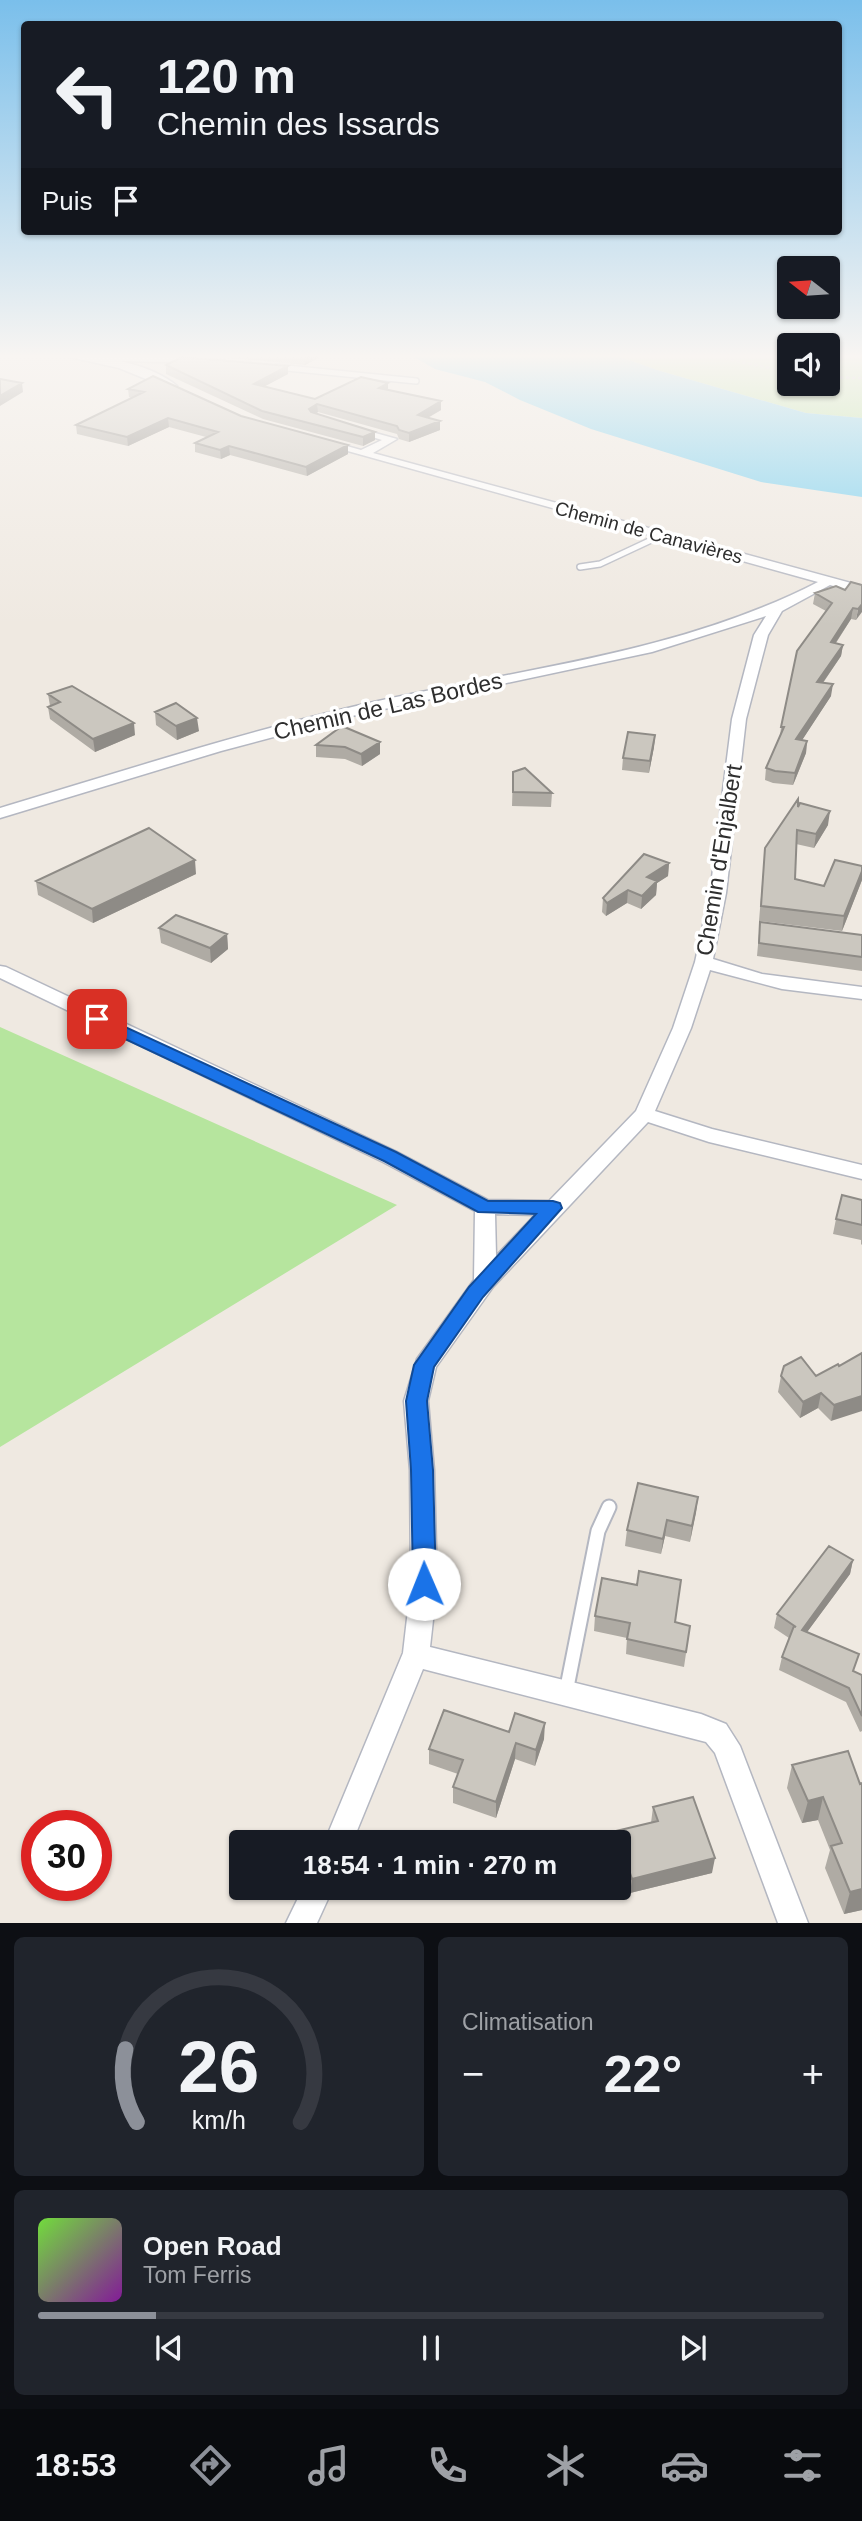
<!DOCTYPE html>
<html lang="fr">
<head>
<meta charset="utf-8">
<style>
	body { margin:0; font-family:Helvetica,sans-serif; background:#20242c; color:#f1f3f6; height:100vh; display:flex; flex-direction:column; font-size:26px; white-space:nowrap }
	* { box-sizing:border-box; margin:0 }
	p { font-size:23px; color:#9ea1a6 }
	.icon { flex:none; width:38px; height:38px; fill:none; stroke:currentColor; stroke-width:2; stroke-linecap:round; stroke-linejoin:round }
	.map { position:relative; height:1923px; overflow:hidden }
	.panel { display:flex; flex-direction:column; gap:14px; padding:14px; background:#0d0f14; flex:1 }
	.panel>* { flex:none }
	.top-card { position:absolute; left:21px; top:21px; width:821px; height:214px; border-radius:7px; box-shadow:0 2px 5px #0004; background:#171b24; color:#f1f3f6; overflow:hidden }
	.needle { width:46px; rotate:287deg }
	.controls { position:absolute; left:777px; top:256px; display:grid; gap:14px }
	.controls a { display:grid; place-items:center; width:63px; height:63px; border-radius:7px; background:#171b24; box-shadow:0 2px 5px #0004; font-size:35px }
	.speed { position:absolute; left:21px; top:1810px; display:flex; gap:14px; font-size:35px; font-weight:700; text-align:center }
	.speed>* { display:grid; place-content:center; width:91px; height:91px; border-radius:50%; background:#171b24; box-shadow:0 2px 5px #0004; line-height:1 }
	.speed .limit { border:10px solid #d22; background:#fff; color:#111 }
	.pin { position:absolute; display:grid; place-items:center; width:60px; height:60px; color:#fff; margin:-30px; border-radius:14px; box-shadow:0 4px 10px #0006 }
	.me { position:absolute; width:77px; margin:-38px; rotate:359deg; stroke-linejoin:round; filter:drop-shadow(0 0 5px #0008) }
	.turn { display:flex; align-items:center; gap:24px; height:147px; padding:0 21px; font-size:32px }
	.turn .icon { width:91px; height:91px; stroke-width:2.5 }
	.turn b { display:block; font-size:49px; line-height:60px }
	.then { display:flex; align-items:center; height:66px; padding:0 21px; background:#0003; gap:14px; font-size:26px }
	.big { font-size:52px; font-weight:700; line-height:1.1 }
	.panel .tile { flex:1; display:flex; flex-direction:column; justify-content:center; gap:10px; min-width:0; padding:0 24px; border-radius:10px; background:#20242c }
	.panel .dial { align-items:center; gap:0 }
	.dial svg { height:182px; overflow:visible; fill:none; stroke:#363941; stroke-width:7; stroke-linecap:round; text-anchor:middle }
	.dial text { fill:#f1f3f6; stroke:none }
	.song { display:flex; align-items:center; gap:21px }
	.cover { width:84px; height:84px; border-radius:10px; background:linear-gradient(135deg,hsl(100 70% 55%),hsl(290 70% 35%)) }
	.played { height:7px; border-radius:4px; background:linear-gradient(90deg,#8c9099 15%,#363941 15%) }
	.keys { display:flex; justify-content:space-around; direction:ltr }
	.heat { display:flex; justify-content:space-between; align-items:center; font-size:38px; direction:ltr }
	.panel .tiles { flex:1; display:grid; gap:14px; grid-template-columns:1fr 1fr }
	.tile:last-child { grid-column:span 2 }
	.trip { position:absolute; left:229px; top:1830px; width:402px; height:70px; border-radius:7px; background:#171b24; box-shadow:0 2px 5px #0004; font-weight:700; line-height:70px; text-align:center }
	.dock { display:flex; height:112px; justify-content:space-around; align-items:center; background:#090b0e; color:#9ea1a6 }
	.dock .icon { width:49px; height:49px }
	.dock .on { color:#8c9099 }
	.dock b { font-size:32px; color:#f1f3f6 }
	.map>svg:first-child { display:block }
	.green { fill:#b6e59e }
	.water { fill:#75cff0 }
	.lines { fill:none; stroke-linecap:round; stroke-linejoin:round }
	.service-far1-casing { stroke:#b4b7c1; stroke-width:8 }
	.service-casing { stroke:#b4b7c1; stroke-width:17 }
	.minor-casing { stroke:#b4b7c1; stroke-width:3 }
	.path { stroke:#c9c9c9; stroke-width:2.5; stroke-dasharray:3.5 2.5; stroke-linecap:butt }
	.service-far1 { stroke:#fff; stroke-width:5 }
	.service { stroke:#fff; stroke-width:13 }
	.minor { fill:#fff; fill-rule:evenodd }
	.wall { fill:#afaba4 }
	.shaded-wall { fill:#8e8b86 }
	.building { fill:#cbc7bf; stroke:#8e8b86; stroke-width:2 }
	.route { fill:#1a73e8; stroke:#114b97; stroke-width:2 }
	.labels { text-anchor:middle; stroke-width:7; stroke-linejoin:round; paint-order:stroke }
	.far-street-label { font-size:19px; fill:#2e2e2e; stroke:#fff }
	.street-label { font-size:23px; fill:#2e2e2e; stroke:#fff }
</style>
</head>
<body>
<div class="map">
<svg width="862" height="1923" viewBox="0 0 862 1923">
	<rect width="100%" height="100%" fill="#efe9e1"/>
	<path class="green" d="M618,356H789V383H828V356H862V418L806,413L657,370Z
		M0,1027L397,1205L0,1447Z"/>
	<path class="water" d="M412,356H618L657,370L806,413L862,418V497L761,482L591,429L520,400L485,382L435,369Z"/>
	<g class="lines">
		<defs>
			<path id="service-far1" d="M94,358L186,360
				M277,367L416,381
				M580,567L600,564L662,535"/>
			<path id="service" d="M566,1692L598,1531L609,1507"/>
			<path id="minor" d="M65,356C98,354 152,364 177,386L168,388L119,368Z
				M350,426L397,439L373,453L862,586V594L830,585L782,611L768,635L746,719L726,893L713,959L762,974L862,987V999L782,989L710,970L691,1028L655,1111L712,1129L862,1165V1179L709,1142L648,1122L493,1287L436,1367L428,1401L434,1470L437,1584L430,1647L701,1714L726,1724L740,1746L808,1923H778L715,1753L706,1742L423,1669L352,1843H324L403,1653L411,1584L410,1470L404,1401L417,1359L474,1280L475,1211L383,1162L0,978V966L6,967L397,1152L488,1200L549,1201L636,1111L673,1028L695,962L710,893L732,719L754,635L766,616L652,652L356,715L221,751L0,818V808C117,773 234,735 352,707C508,670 674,656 818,582L319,443L325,440L361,450L382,440L350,430ZM495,1214L535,1215L496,1256Z
				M303,1888H333L317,1923H286Z"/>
		</defs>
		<use href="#service-far1" class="service-far1-casing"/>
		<use href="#service" class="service-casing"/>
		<use href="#minor" class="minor-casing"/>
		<path class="path" d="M713,356L789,372
			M828,377L862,378"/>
		<use href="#service-far1" class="service-far1"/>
		<use href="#service" class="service"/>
		<use href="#minor" class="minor"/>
	</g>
	<path class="wall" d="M211,356H318V358L305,365Z
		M166,365L288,366V374L265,386L315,399L388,390L441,410L428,418L440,430L409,442L399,439L397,434L318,412L316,414L375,432V440L363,446L263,419L166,374Z
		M128,389L241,416L348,445V454L307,476L230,455L221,459L195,452V443L206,437L169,427L128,446L77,434L76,425L132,398L129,397Z
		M862,585L856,620L851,619L836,643L843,645L841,656L823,683L831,696L802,740L807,741L806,753L793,785L773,783L765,780L766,768L780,737L781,727L826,611L813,604L815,593L845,590Z
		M48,694L135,735L95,752L50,719L48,707L50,706Z
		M155,712L199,731L177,740L156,725Z
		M655,735L654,747L649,773L622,770L623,758Z
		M380,742V754L362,766L345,759L316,757V745Z
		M513,772L552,793L551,807L512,806Z
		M798,807L828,825L814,848L796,844L795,879L824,886L862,880L842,931L759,921L765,848Z
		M669,863L668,876L657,883L656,895L641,909L627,903L606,916L602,912L603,898Z
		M196,874L93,923L38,895L36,881Z
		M760,922L862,935V971L757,956Z
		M159,928L227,934L228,949L211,963L161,943Z
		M862,1200V1245L861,1244V1240L833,1234L836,1219Z
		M862,1353L831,1421L818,1408L800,1418L778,1392L781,1376H816L839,1366Z
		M698,1497L690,1542L665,1536L661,1554L625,1546L627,1530Z
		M853,1560L850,1574L807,1632L854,1671L862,1675V1731L860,1732L846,1702L779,1670L782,1657L789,1638L774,1628L777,1614Z
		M595,1616L675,1622L690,1626L684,1667L626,1654L627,1638L594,1631Z
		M544,1739L535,1766L515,1759L496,1818L453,1803V1787L458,1774L429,1764V1749Z
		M848,1751L862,1910L844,1914L825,1868L830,1850L818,1820L802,1823L787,1788L792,1765Z
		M653,1807L712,1873L630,1893L620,1860V1843H615L616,1831L651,1823Z"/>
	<path class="shaded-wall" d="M304,356H318V358L305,365Z
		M288,366V374L254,392V384Z
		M22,383L23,392L0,406V396Z
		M388,383V392L379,388Z
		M441,401V410L418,423V415Z
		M317,404L318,412L309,417V409Z
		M168,418L169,427L128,446L127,437Z
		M440,421V430L409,442V433Z
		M375,432V440L363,446V437Z
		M348,445V454L307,476L306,467Z
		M229,446L230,455L221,459L220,450Z
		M862,604V612L856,620L858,609Z
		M853,608L851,619L829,653L831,642Z
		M843,645L841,656L815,694L817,682Z
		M833,684L831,696L795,751L796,739Z
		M197,718L199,731L177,740L176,726Z
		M134,723L135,735L95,752L93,739Z
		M655,735L654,747L649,773L650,761Z
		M807,741L806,753L793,785L795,773Z
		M380,742V754L362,766L361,754Z
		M830,811L828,825L814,848L816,834Z
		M195,860L196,874L93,923L92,909Z
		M669,863L668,876L657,883L656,895L641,909L642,896L647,877Z
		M862,871V880L842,931L844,916Z
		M628,890L627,903L606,916L607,903Z
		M227,934L228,949L211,963L210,948Z
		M821,1393L818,1408L800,1418L803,1402Z
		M862,1396V1411L831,1421L834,1405Z
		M698,1497L696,1513L690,1542L692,1526Z
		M667,1520L665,1536L661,1554L663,1539Z
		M853,1560L850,1574L799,1643L802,1630Z
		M545,1723L544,1739L535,1766L536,1750Z
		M516,1743L515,1759L496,1818V1802Z
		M823,1797L818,1820L802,1823L808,1801Z
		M715,1858L712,1873L630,1893L632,1879Z
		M862,1889V1910L844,1914L850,1892Z"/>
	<path class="building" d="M182,357L288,366L254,384L315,399L361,377L388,383L379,388L441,401L418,415L440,421L409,433L399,430L397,426L317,404L309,409L311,412L375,432L363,437L262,411L166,365Z
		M153,376L241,416L348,445L306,467L229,446L220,450L195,443L218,432L168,418L127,437L76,425L144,392L128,389Z
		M0,379L22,383L0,396Z
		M851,582L862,585V604L858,609L853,608L831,642L843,645L817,682L833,684L796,739L807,741L795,773L775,771L766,768L784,727H781L797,651L832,603L815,593L836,586L845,590Z
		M72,686L134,723L93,739L48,707L60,702L48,694Z
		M176,703L197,718L176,726L155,712Z
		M342,726L380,742L361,754L345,747L316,745Z
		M628,732L655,735L650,761L623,758Z
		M525,768L552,793L513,792V772Z
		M798,799V807L800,803L830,811L816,834L797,830L795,879L824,886L835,860L862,866V871L844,916L761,906L765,848Z
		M149,828L195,860L92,909L36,881Z
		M644,854L669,863L647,877L657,881L642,896L628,890L607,903L603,898Z
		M176,915L227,934L210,948L159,928Z
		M760,922L862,935V957L759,943Z
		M842,1195L862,1200V1225L836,1219Z
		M862,1353V1396L834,1405L821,1393L803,1402L781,1376L784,1366L801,1357L816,1376L838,1364L839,1366Z
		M638,1483L698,1497L692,1526L667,1520L663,1539L627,1530Z
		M829,1546L853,1560L802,1630L859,1654L853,1671L862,1675V1716L849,1688L782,1657L794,1626L796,1627L777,1614Z
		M639,1571L681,1580L675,1622L690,1626L686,1652L627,1639L630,1623L595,1616L602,1578L637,1585Z
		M444,1710L509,1732L515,1713L545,1723L536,1750L516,1743L496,1802L453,1787L463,1760L429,1749Z
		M848,1751L860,1784L862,1783V1889L850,1892L831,1846L842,1843L823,1797L808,1801L792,1765Z
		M693,1797L715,1858L632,1879L616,1831L658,1821L653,1807Z"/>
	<linearGradient id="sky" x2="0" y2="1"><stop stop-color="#7abfeb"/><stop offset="0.57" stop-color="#f8f5f2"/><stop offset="1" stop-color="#f8f5f2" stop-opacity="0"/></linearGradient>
	<rect width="862" height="625" fill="url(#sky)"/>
	<path class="route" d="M97,1014L396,1152L488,1201H553L560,1203L562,1208L483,1297L434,1367L427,1401L433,1470L436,1584L432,1591L424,1594L416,1591L413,1584L411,1470L406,1401L414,1365L469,1287L536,1214L478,1212L384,1161L91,1023L89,1019L91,1016Z"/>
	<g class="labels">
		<g class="far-street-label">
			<text transform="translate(649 532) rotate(15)" y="7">Chemin de Canavières</text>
		</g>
		<g class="street-label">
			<text transform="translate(388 706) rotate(-13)" y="8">Chemin de Las Bordes</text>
			<text transform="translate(719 860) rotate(-81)" y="8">Chemin d'Enjalbert</text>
		</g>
	</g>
</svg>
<div class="controls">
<a><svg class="needle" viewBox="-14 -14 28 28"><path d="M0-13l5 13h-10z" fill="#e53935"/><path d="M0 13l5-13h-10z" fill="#9ea1a6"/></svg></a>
<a><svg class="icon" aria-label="sound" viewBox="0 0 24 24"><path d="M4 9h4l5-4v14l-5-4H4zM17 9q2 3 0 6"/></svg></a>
</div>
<div class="speed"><div class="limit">30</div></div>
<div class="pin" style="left:97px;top:1019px;background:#d93025"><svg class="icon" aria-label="arrive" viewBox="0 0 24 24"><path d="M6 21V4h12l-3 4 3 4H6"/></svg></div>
<svg class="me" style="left:424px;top:1584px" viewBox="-20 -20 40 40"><circle r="19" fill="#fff"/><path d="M0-13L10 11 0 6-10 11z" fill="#1a73e8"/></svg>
<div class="trip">18:54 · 1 min · 270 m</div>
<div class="top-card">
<div class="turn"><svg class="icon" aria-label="left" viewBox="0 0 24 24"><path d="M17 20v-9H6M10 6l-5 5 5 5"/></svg><div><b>120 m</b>Chemin des Issards</div></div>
<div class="then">Puis<svg class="icon" aria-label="arrive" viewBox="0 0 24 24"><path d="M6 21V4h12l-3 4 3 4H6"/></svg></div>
</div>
</div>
<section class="panel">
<div class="tiles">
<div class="tile dial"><svg viewBox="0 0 100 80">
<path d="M14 69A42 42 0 1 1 86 69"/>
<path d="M14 69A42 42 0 0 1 9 37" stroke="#8c9099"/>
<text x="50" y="56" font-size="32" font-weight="700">26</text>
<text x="50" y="72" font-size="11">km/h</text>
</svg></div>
<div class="tile"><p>Climatisation</p>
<div class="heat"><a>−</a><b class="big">22°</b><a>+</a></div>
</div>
<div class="tile">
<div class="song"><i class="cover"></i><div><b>Open Road</b><p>Tom Ferris</p></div></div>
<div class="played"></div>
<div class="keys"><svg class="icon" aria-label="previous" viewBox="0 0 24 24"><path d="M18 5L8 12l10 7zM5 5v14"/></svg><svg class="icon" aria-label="pause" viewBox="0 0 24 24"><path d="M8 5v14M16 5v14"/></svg><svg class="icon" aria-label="next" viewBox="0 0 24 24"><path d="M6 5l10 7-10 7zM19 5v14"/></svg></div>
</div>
</div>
</section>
<nav class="dock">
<b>18:53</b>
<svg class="icon on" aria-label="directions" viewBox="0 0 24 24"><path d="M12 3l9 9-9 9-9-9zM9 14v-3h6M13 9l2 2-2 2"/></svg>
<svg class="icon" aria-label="music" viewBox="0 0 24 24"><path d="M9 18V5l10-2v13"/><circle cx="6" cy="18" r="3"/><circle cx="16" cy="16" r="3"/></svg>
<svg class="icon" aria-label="phone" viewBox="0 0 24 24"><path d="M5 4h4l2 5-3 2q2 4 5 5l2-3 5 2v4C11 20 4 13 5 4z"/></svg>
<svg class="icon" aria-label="climate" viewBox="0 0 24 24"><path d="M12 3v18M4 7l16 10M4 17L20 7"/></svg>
<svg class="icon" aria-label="car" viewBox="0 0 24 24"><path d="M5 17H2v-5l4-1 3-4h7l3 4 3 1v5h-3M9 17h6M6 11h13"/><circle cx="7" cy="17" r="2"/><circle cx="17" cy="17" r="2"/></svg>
<svg class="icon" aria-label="filters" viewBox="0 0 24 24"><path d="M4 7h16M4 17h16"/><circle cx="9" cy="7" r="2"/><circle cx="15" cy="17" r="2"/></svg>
</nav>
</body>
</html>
